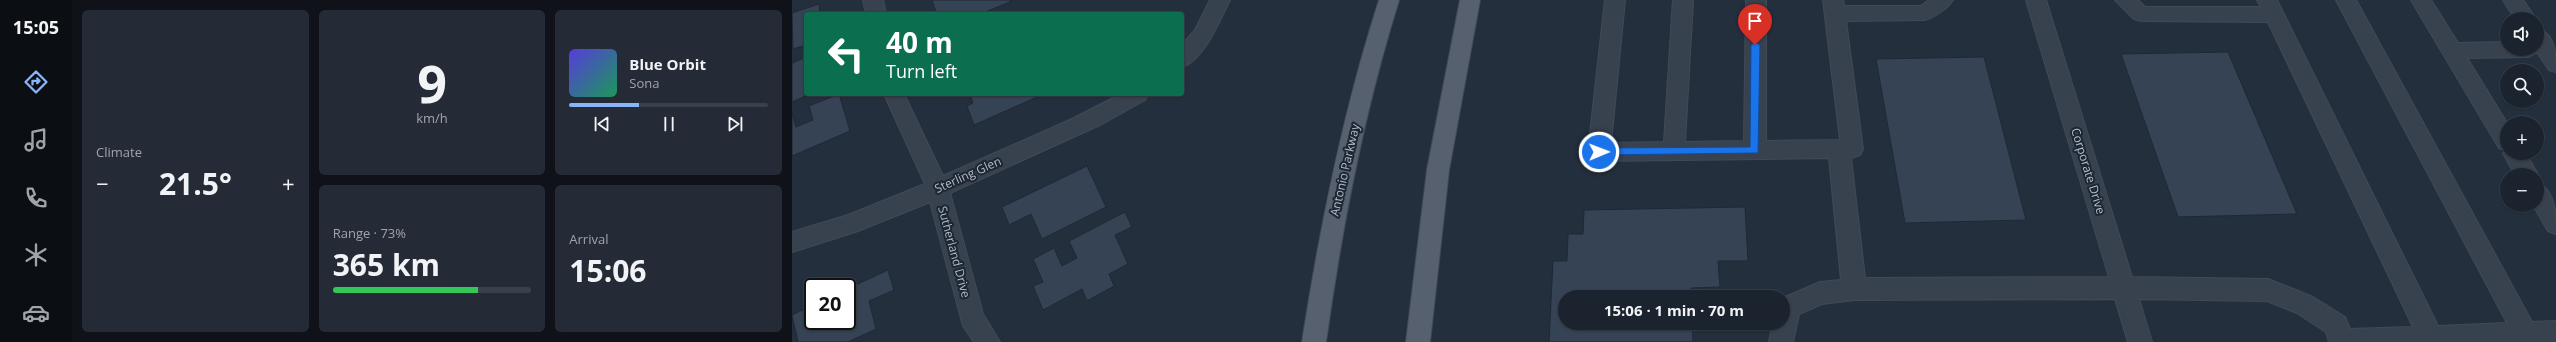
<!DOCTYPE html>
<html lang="en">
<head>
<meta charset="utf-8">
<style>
	body { margin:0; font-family:"Open Sans",sans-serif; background:#242b36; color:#f1f3f6; height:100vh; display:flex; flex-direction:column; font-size:15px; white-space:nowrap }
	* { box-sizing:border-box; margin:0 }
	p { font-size:13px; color:#a0a4aa }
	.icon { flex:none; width:22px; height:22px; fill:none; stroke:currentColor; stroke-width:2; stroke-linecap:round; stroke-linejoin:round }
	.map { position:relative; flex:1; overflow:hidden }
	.panel { display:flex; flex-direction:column; gap:10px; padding:10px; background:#0f1319; width:720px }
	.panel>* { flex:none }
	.top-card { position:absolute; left:12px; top:12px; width:380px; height:84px; border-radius:4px; box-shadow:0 1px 3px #0004,0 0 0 1px #39404a; background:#0b6e4f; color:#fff; overflow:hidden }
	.buttons { position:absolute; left:1708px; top:12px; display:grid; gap:8px }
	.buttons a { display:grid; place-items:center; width:44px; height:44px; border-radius:50%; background:#1b232e; box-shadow:0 1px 3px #0004,0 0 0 1px #39404a; font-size:20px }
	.speed { position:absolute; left:12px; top:278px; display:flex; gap:8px; font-size:20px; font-weight:700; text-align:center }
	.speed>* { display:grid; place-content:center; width:52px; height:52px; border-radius:50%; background:#1b232e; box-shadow:0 1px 3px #0004,0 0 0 1px #39404a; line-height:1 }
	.speed .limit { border:2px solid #111; border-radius:6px; background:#fff; color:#111 }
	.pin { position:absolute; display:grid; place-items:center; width:34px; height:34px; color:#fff; margin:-41px -17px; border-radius:50% 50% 50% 0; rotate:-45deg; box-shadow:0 0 4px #0007 }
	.pin .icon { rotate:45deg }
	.me { position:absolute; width:44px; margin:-22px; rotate:89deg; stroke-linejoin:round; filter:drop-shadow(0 0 3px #0008) }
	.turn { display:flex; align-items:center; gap:14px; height:84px; padding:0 16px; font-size:18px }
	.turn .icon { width:52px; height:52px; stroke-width:2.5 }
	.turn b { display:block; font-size:28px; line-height:34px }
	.big { font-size:30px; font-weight:700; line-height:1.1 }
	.panel .widget { flex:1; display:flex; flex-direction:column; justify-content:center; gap:6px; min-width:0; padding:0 14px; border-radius:6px; background:#242b36 }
	.panel .dial { align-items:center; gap:0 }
	.dial b { font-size:52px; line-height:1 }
	.song { display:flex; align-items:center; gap:12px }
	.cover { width:48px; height:48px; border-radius:6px; background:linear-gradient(135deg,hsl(250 70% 55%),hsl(150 70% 35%)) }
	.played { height:4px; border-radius:2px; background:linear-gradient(90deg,#8ab4f8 35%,#39404a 35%) }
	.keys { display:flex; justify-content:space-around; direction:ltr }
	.heat { display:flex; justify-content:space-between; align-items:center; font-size:22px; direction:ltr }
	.charge { height:6px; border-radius:3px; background:linear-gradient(90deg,#34c759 73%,#39404a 0) }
	.panel .tiles { flex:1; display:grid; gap:10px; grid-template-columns:repeat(3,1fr) }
	.widget:first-child { grid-row:span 2 }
	.trip { position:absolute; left:766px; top:290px; width:232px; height:40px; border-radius:20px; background:#1b232e; box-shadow:0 1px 3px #0004,0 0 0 1px #39404a; font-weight:700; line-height:40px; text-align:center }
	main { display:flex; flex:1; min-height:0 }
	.menu { display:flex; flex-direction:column; width:72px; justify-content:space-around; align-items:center; background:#0b0e12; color:#a0a4aa }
	.menu .icon { width:28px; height:28px }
	.menu .active { color:#8ab4f8 }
	.menu b { font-size:18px; color:#f1f3f6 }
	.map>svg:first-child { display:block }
	.building { fill:#364354; stroke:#1f2835 }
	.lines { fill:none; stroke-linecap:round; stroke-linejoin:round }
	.minor-casing { stroke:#414a57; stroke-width:2 }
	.major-casing { stroke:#414a57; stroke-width:2 }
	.minor { fill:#38414e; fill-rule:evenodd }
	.major { fill:#56606e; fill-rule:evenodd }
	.route { fill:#1a73e8; stroke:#114b97 }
	.labels { text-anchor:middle; stroke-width:4; stroke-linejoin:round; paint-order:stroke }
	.street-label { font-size:12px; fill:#b4bcc9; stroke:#1d2633 }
</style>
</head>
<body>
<main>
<nav class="menu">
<b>15:05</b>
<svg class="icon active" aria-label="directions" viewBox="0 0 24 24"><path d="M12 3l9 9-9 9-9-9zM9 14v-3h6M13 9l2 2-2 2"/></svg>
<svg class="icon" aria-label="music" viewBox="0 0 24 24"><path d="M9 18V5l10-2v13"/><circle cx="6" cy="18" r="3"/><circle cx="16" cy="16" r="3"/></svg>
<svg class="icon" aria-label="phone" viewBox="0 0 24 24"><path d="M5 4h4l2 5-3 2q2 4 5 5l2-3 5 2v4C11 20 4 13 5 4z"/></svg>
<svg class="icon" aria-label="climate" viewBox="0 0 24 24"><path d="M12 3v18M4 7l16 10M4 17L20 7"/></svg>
<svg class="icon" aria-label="car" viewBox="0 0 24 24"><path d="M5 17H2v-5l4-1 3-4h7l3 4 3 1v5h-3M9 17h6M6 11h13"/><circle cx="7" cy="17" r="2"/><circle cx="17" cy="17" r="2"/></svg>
</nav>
<section class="panel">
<div class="tiles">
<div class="widget"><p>Climate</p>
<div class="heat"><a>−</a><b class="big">21.5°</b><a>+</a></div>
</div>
<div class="widget dial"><b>9</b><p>km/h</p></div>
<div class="widget">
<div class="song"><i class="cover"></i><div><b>Blue Orbit</b><p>Sona</p></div></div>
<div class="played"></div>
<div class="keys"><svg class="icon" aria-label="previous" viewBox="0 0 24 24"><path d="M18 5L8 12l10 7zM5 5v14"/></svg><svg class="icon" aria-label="pause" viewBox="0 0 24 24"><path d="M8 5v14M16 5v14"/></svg><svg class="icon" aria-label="next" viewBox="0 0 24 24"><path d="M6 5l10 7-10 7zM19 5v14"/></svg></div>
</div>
<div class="widget"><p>Range · 73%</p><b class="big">365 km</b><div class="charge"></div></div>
<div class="widget"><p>Arrival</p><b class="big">15:06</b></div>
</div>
</section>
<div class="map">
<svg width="1764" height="342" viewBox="0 0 1764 342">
	<rect width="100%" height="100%" fill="#242f3e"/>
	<path class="building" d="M140,0H218V2L188,14H139L144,12Z
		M27,4L28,14H14V45L1,49L0,13Z
		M1436,52L1505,214L1386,217L1329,54Z
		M14,57V94H18L0,102V63Z
		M1192,57L1234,220L1113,223L1084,59Z
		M47,94L58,131L0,156V113L4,127L21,120L17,106Z
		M178,94H252L182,125L175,106L181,103Z
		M295,166L314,207L250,239L239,214L217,225L210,207Z
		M953,207L956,261H926L928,287L899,288V297H773V323H900L901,342H757L761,261H775L776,234H791L792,210Z
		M333,212L340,227L323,235L336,264L317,274L322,286L295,301L290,289L251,310L241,286L251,282L241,259L262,248L270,266L285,258L277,241Z
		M96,270L102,290L77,301L84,329L56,342H6L0,315L21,305V321H55V289Z"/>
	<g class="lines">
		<defs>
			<path id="minor" d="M71,0H91L94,14H74Z
				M418,0H438C428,20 412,60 390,67V45L403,30Z
				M813,0H833L819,143L872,142L881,0H901L893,142L952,141L954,0H974V141L1048,140L1031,0H1051L1052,6H1129L1137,0H1161C1155,9 1143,17 1133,20L1054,21L1071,149L1068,155L1059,158L1073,278L1317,277L1234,0H1254L1340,277L1476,279L1521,297L1553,317L1558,329L1621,327L1476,22L1349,21L1342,19L1323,0H1346L1353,7H1469L1465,0H1485L1646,326L1715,323L1544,0H1564L1740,322L1764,321V342H1537L1534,332L1505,313L1475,301L1347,299L1360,342H1336L1323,299L1062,300L1030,304L1007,314L1001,342H977L981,323H991V298L1028,282L1049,280L1037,158L807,161L799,158L796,152Z
				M1619,0H1639L1666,43L1715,42V49H1745V28C1764,34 1764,55 1764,72L1757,70L1745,52L1737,57L1675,58L1715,123V153H1734L1746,175L1745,177V175H1723L1711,153L1713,150L1707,148Z
				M1711,0H1731L1744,19H1723Z
				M92,94H112L151,176L280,119L329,94H356L353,100L310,124L158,193L191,314L208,342H182L171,326L138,202L66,231L0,252V232L56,215L133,184Z
				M1745,183C1764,190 1764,215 1764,234L1756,231L1741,205H1745Z"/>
			<path id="major" d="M587,0H607C572,112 550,226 534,342H510C528,226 551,112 587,0Z
				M668,0H688L657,170L638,342H614L635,170Z"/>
		</defs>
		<use href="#minor" class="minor-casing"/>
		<use href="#major" class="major-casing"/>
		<use href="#minor" class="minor"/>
		<use href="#major" class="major"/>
	</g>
	<path class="route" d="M963,42L968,45L966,153L804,155L802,152L807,148L958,147L959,45Z"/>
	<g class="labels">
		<g class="street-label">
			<text transform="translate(553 170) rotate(-77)" y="4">Antonio Parkway</text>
			<text transform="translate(1296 171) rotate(73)" y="4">Corporate Drive</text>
			<text transform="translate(176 175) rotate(-24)" y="4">Sterling Glen</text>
			<text transform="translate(162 252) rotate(75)" y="4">Sutherland Drive</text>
		</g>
	</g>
</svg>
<div class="buttons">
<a><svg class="icon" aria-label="sound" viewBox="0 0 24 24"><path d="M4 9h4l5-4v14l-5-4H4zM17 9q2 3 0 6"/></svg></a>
<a><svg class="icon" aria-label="search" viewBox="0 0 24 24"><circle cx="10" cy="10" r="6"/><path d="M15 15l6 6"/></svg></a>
<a>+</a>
<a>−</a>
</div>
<div class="speed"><div class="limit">20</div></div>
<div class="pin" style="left:963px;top:45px;background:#d93025"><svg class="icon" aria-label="arrive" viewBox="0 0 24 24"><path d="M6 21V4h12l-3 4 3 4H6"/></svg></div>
<svg class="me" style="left:807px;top:152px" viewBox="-20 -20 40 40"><circle r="17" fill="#1a73e8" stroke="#fff" stroke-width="3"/><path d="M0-11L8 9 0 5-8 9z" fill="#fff"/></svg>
<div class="trip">15:06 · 1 min · 70 m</div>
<div class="top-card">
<div class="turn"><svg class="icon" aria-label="left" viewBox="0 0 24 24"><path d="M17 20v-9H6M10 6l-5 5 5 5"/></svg><div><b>40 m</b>Turn left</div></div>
</div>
</div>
</main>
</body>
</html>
